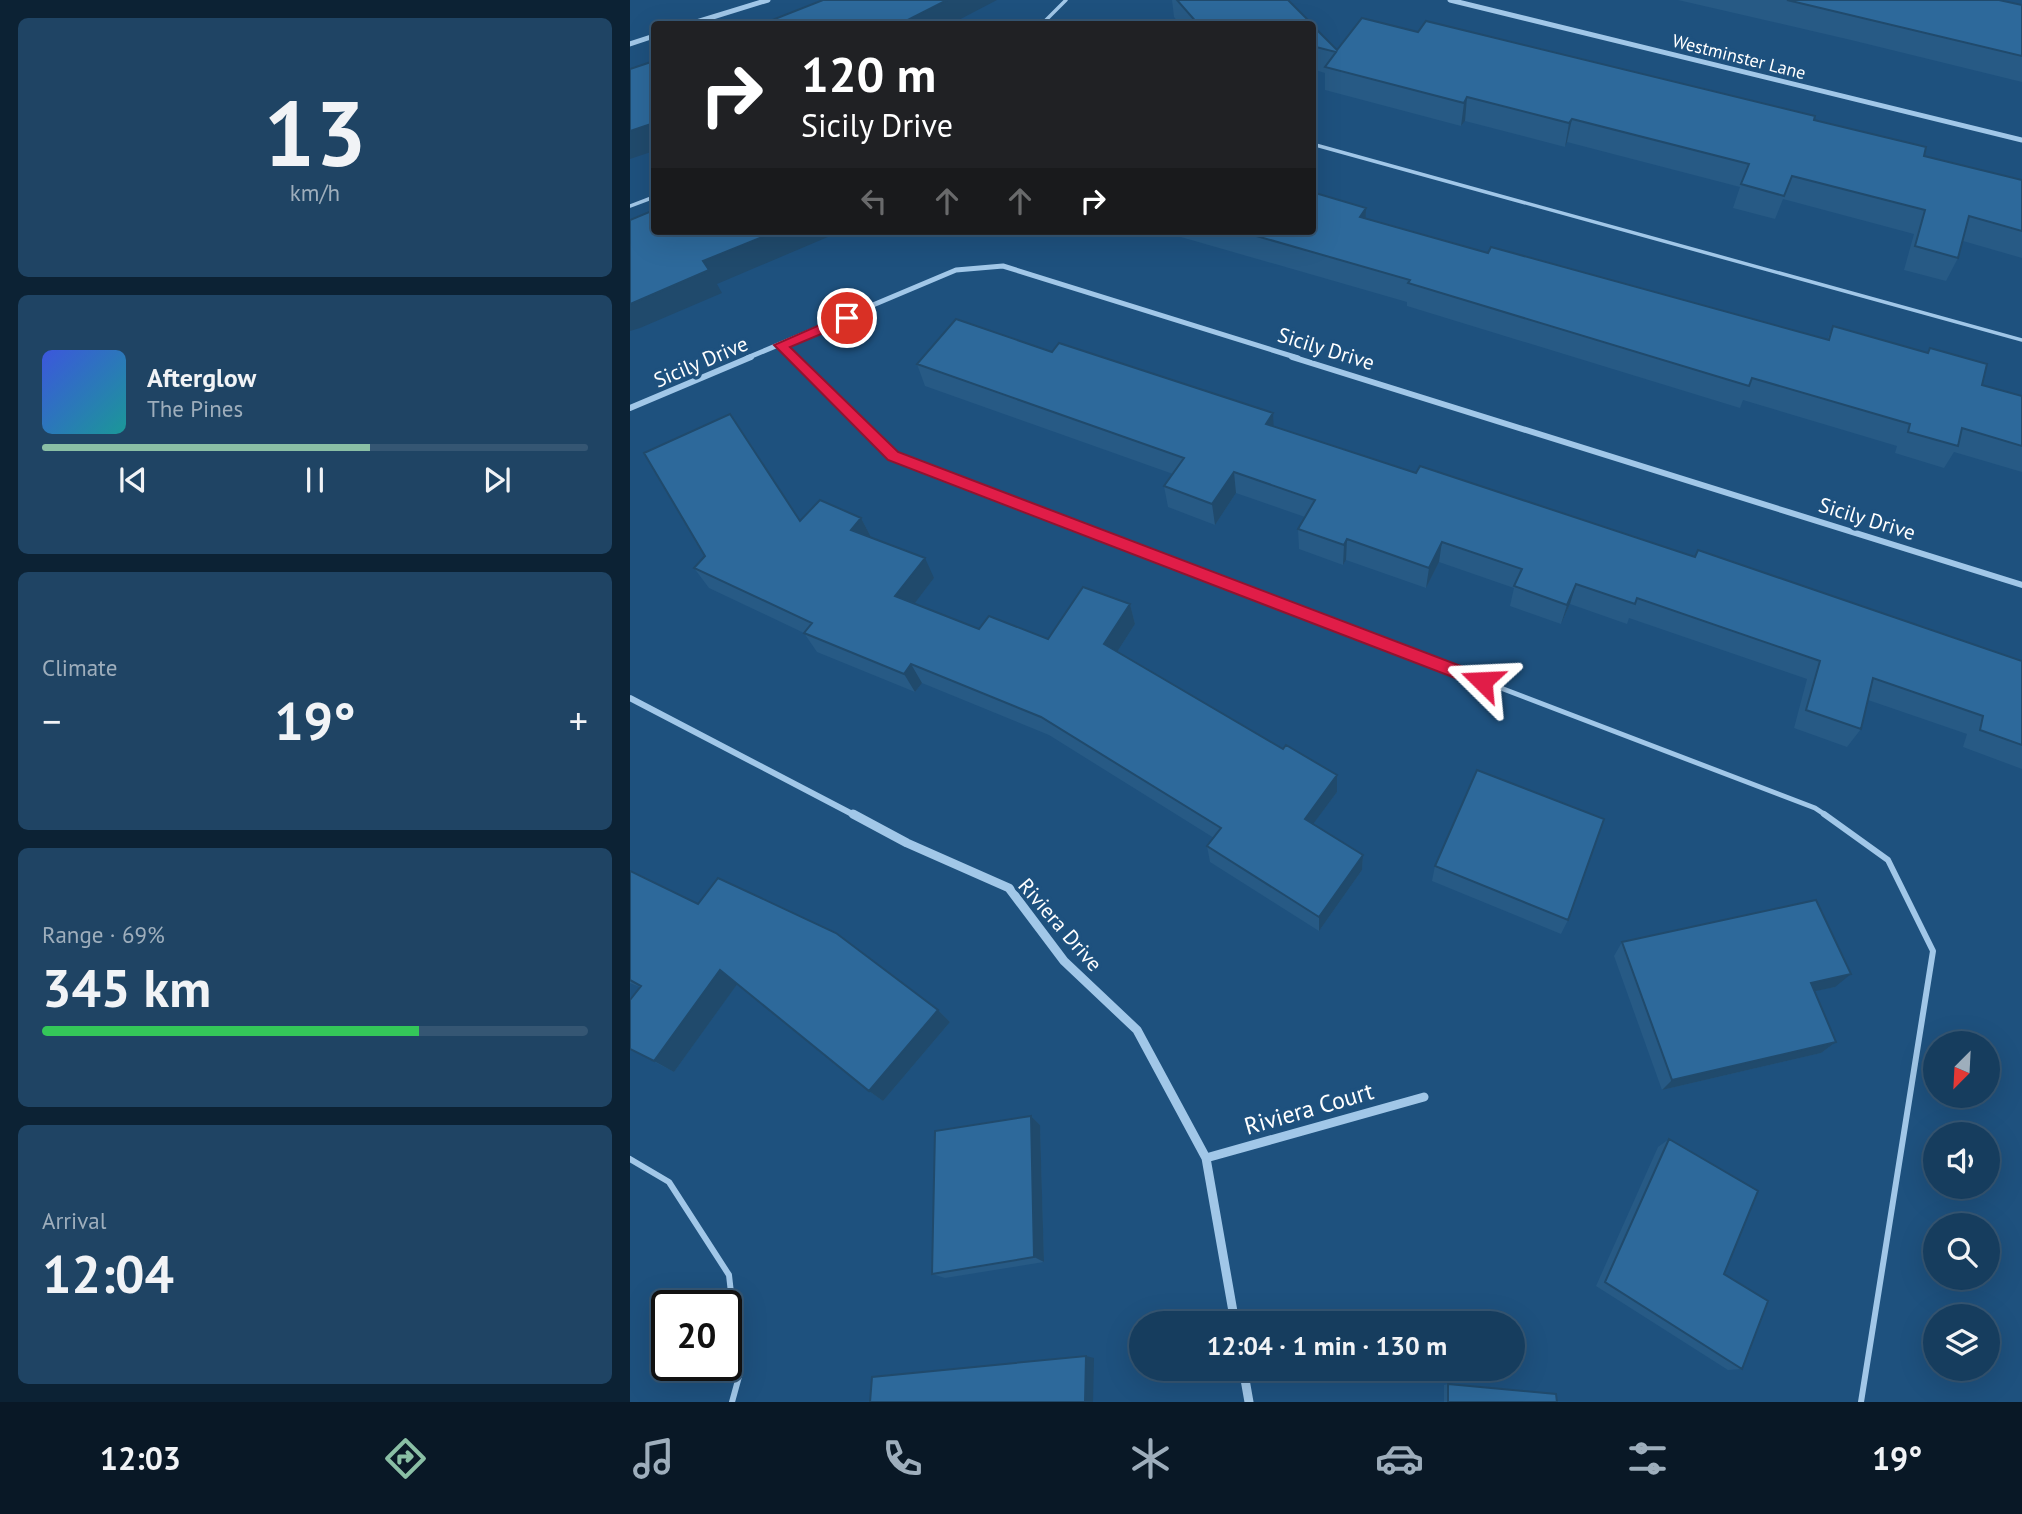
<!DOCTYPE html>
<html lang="en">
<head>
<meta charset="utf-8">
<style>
	body { margin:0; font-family:"PT Sans",sans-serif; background:#1f4464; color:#f1f3f6; height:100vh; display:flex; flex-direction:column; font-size:26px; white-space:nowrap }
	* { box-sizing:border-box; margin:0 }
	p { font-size:23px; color:#9eaebc }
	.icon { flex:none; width:38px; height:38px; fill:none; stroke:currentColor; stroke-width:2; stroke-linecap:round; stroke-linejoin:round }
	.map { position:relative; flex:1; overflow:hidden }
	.panel { display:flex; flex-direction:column; gap:18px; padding:18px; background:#0c2234; width:630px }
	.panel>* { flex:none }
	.banner { position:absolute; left:21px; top:21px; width:665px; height:214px; border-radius:7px; box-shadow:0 7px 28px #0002,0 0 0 2px #355673; background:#202124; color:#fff; overflow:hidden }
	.needle { width:46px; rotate:204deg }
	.fabs { position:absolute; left:1293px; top:1031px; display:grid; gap:14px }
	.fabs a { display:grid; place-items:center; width:77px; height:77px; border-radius:50%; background:#163d5e; box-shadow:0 7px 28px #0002,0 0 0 2px #355673; font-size:35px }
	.speed { position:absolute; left:21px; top:1290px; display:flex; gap:14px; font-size:35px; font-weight:700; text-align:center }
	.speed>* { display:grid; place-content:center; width:91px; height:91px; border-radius:50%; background:#163d5e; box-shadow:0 7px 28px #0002,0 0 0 2px #355673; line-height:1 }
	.speed .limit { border:4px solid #111; border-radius:10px; background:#fff; color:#111 }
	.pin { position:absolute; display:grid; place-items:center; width:60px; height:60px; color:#fff; margin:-30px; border:4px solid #fff; border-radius:50%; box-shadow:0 2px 7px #0007 }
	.me { position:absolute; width:77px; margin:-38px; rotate:291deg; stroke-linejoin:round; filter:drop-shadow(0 0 5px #0008) }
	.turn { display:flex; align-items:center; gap:24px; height:147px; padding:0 35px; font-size:32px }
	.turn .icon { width:91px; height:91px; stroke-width:2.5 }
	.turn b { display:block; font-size:49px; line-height:60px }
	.lanes { display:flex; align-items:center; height:66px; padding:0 35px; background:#0003; justify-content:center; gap:35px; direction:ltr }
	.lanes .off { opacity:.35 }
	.big { font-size:52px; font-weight:800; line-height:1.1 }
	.panel .widget { flex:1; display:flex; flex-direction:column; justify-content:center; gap:10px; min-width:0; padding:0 24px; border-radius:10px; background:#1f4464 }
	.panel .dial { align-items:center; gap:0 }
	.dial b { font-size:91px; line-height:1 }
	.song { display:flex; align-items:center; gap:21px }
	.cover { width:84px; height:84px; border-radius:10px; background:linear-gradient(135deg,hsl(230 70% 55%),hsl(180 70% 35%)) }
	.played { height:7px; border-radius:4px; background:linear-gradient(90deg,#8abfa5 60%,#355673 60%) }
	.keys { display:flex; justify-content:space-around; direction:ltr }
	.heat { display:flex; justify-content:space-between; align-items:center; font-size:38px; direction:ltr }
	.charge { height:10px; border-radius:5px; background:linear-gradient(90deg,#34c759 69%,#355673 0) }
	.trip { position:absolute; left:499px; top:1311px; width:396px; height:70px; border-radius:35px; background:#163d5e; box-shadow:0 7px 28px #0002,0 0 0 2px #355673; font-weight:800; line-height:70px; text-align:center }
	.tabs { display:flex; height:112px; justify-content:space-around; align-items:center; background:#091826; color:#9eaebc }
	.tabs .icon { width:49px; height:49px }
	.tabs .active { color:#8abfa5 }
	.tabs b { font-size:32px; color:#f1f3f6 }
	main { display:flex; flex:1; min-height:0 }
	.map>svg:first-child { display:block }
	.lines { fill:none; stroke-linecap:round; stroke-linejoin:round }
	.service-far2 { stroke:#a1c7e8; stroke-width:3.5 }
	.service-far1 { stroke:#a1c7e8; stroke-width:5 }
	.service { stroke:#a1c7e8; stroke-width:6 }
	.minor-far2 { stroke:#a1c7e8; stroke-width:5 }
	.minor-far1 { stroke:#a1c7e8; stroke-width:6 }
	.minor { stroke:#a1c7e8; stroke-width:9 }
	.wall { fill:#275a85 }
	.shaded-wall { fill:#204a6c }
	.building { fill:#2d699b; stroke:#204a6c; stroke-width:2 }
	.route { fill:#e11d48; stroke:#92132f; stroke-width:2 }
	.labels { text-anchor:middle; stroke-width:7; stroke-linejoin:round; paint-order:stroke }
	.far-street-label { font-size:18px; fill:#fff; stroke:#1e517e }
	.street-label { font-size:21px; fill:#fff; stroke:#1e517e }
	.near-street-label { font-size:24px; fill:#fff; stroke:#1e517e }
</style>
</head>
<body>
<main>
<section class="panel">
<div class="widget dial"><b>13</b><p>km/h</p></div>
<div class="widget">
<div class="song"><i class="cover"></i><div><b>Afterglow</b><p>The Pines</p></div></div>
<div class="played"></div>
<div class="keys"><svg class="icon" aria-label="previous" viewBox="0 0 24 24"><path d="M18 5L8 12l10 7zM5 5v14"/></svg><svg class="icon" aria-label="pause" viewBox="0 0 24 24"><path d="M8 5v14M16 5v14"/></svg><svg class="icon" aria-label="next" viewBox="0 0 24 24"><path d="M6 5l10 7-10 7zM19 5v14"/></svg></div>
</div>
<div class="widget"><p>Climate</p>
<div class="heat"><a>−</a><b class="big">19°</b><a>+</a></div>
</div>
<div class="widget"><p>Range · 69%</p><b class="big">345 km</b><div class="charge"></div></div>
<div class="widget"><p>Arrival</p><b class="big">12:04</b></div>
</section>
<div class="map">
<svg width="1392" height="1402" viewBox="0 0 1392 1402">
	<rect width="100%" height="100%" fill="#1e517e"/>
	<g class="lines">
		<path class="service-far2" d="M412,24L436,0
			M682,144L1392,340
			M0,206L24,197
			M151,345L164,358"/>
		<path class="service-far1" d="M163,357L263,456L1185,808L1197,816"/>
		<path class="service" d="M1194,814L1258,860L1303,951L1231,1402
			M0,1159L39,1182L99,1275L110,1373L102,1402"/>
		<path class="minor-far2" d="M820,0L1392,140
			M60,24L138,0
			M0,44L24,36
			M117,358L326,270L373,266L668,358"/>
		<path class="minor-far1" d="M662,357L1392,585
			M0,408L121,357
			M0,698L226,816"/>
		<path class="minor" d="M223,814L277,843L379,888L434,961L507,1030L576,1158L605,1323
			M576,1158L794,1097
			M613,1368L619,1402"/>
	</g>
	<path class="wall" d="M542,0H658L682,24H550L544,17Z
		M1048,0H1369L1392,5V82L1221,40Z
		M682,25L707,50L788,32L1184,120L1294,156L1392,180V258L1333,241L1328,258L1316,281L1274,270L1284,234L1153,199L1145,219L1103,208L1110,187L937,142L935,147L835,121L831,126L695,90V73L682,69Z
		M736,208L735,218L858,253L1197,340L1203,326L1297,353L1300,348L1352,385L1392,396V472L1324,452L1314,468L1265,453L1267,446L1113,400L1110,408L777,306V302L530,231H682Z
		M287,364L643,426L786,473L1065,557L1392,661V769L1333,747L1337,734L1238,700L1231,729L1217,747L1164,728L1177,679L999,618L997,624L940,604L931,624L880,606L884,588L809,562L796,588L716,560L713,565L669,549L668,529L675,517L606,493L585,525L538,507L534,486L543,474L295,386Z
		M231,518L241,537L304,578L284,604L349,629L418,639L500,604L505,624L487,652L653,749L707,775V792L683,824L733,855L732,870L689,931L580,862L577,846L584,838L419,735L292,683L285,692L187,652L174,633L79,588L64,568L170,521Z
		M805,866L938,920L931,934L802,881Z
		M0,871L68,904L308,1010L320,1022L253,1101L239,1091L107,984L44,1072L0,1049L10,987L0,983Z
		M992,942L1205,987L1184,991L1206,1042L1191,1053L1032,1090L984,956Z
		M401,1116L410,1125L414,1262L315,1278L302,1274Z
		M1039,1139L1094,1274L1112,1369L1098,1370L966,1286L1028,1147Z
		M818,1384L927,1402H814V1385Z"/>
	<path class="shaded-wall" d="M317,0H367L321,24H270Z
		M837,97L835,121L831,126L834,103Z
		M942,119L937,142L935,147L939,123Z
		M24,123V151L0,159V131Z
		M736,208L735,231L730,217Z
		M147,231H212L87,284L92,293L10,328L0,331V304L73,261Z
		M643,413L644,435L636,424Z
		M604,472L606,493L585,525L582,504Z
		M231,518L242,539L221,530Z
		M717,539L716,560L713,565L714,545Z
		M812,542L809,562L796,588L799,568Z
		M295,558L304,578L275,616L265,596Z
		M946,584L940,604L931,624L937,605Z
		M500,604L505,624L480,663L474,644Z
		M281,664L292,683L285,692L274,674Z
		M707,775V792L675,835V819Z
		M733,855L732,870L689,931V917Z
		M90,970L108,983L44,1072L24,1061Z
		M1221,974L1205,987L1167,995L1181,983Z
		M308,1010L320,1022L253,1101L239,1091Z
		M1206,1042L1191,1053L1032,1090L1042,1080Z
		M401,1116L410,1125L414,1262L404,1257Z
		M456,1356L464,1358L463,1402H455Z"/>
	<path class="building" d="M193,0H317L270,24H132Z
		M547,0H658L682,24H568Z
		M1157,0H1369L1392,5V56Z
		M732,18L788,32L796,21L1185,116L1184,120L1296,147L1294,156L1392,180V231L1339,216L1328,258L1285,246L1295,210L1162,176L1154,196L1111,184L1119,164L942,119L939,123L837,97L834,103L695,67L706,52L682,46V25L707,50Z
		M24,61V123L0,131V69Z
		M682,192L736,208L730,217L858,253L861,247L1199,340L1203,326L1298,353L1300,348L1357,364L1352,385L1392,396V446L1332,428L1328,446L1278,432L1280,424L1122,378L1119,386L778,283L780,280L609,231H682Z
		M24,210V231H147L73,261L79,270L0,304V220Z
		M326,319L422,352L429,343L643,413L636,424L786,473L790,466L1065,557L1068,550L1392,661V745L1350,730L1353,716L1243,678L1231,729L1176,710L1190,661L1007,598L1005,604L946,584L937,605L884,586L892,569L812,542L799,568L717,539L714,545L668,529L685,500L604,472L582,504L534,486L554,458L287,364Z
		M100,414L170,521L190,500L231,518L221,530L295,558L265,596L349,629L359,616L418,639L453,587L500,604L474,644L653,749L656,745L707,775L675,819L733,855L689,917L577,846L591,828L411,717L281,664L274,674L174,633L182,623L64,568L75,556L14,453Z
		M847,770L974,819L938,920L805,866Z
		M0,871L68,904L88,878L206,933L308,1010L239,1091L90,970L24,1061L0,1049V1000L11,986L0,980Z
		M1186,900L1221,974L1181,983L1206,1042L1042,1080L992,942Z
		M401,1116L404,1257L302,1274L305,1131Z
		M1039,1139L1128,1191L1094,1274L1138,1301L1112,1369L975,1282Z
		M456,1356L455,1402H240L242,1377Z
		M818,1384L926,1394L927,1402H818Z"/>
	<path class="route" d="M217,313L222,315V321L160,347L268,452L857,676V686H846L258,460L144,345Z"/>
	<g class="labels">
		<g class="far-street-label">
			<text transform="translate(1109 57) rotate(14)" y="6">Westminster Lane</text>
		</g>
		<g class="street-label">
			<text transform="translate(696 349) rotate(17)" y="7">Sicily Drive</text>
			<text transform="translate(71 362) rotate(-23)" y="7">Sicily Drive</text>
			<text transform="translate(1237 519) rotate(17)" y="7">Sicily Drive</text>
			<text transform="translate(430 925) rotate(49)" y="7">Riviera Drive</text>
		</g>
		<g class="near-street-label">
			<text transform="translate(679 1109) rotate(-16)" y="8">Riviera Court</text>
		</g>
	</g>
</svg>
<div class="fabs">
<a><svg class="needle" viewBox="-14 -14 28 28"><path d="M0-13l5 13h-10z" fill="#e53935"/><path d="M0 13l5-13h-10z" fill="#9eaebc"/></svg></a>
<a><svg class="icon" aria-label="sound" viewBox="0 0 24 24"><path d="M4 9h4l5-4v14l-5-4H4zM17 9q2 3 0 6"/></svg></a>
<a><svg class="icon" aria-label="search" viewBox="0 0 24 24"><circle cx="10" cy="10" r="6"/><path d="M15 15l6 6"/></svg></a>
<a><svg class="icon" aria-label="layers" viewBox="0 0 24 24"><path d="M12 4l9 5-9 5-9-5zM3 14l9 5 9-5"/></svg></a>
</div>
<div class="speed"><div class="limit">20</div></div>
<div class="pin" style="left:217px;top:318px;background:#d93025"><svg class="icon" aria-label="arrive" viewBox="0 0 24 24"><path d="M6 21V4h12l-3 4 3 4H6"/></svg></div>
<svg class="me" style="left:852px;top:681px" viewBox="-20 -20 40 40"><path d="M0-17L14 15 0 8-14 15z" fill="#e11d48" stroke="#fff" stroke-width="4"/></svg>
<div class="trip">12:04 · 1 min · 130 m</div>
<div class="banner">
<div class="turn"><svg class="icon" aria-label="right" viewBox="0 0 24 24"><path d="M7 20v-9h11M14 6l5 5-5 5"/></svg><div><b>120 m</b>Sicily Drive</div></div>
<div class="lanes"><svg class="icon off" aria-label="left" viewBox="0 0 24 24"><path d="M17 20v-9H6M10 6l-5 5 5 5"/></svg><svg class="icon off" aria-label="ahead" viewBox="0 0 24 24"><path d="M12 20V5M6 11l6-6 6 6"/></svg><svg class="icon off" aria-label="ahead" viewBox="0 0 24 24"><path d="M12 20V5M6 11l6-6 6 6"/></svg><svg class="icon" aria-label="right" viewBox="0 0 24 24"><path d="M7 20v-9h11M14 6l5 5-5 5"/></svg></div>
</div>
</div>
</main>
<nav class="tabs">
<b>12:03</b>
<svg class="icon active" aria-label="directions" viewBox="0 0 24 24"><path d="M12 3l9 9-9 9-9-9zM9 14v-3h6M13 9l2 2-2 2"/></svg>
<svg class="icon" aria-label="music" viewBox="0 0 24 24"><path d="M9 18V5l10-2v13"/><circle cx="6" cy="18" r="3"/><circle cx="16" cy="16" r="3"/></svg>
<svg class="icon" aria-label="phone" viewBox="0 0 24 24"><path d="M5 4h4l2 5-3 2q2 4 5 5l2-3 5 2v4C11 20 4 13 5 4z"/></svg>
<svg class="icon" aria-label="climate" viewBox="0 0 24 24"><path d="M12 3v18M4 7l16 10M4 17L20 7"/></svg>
<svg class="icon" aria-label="car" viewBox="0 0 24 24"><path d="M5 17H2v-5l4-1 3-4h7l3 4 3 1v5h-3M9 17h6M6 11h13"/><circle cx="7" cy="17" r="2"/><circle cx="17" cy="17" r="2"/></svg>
<svg class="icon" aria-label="filters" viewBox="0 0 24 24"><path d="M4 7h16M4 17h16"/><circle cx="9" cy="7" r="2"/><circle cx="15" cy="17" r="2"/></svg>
<b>19°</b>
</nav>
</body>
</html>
